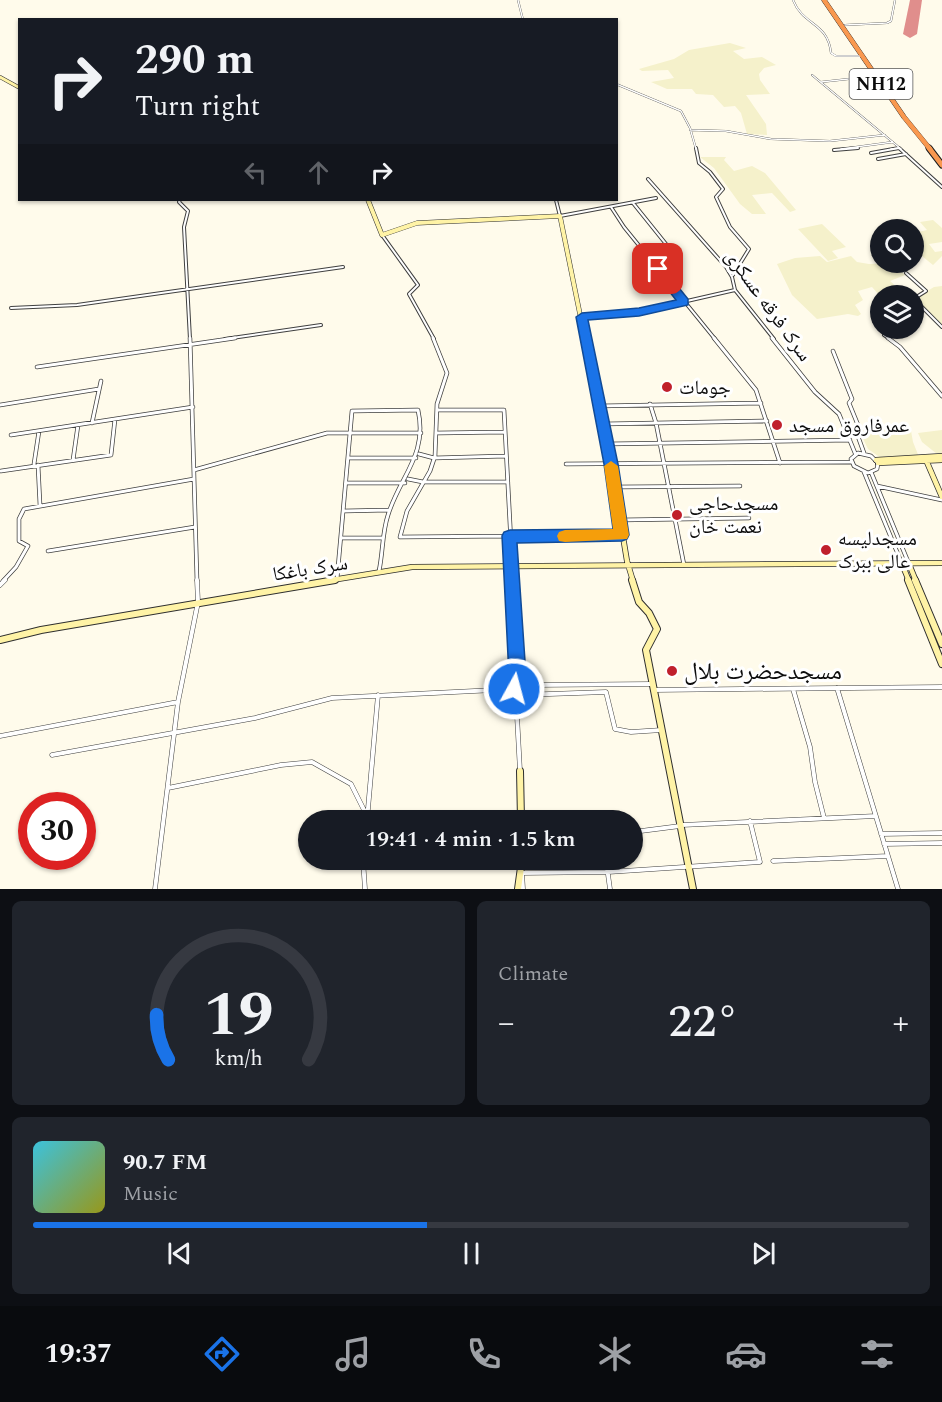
<!DOCTYPE html>
<html lang="en">
<head>
<meta charset="utf-8">
<style>
	body { margin:0; font-family:Spectral,"Noto Naskh Arabic",serif; background:#20242c; color:#f1f3f6; height:100vh; display:flex; flex-direction:column; font-size:22px; white-space:nowrap }
	* { box-sizing:border-box; margin:0 }
	p { font-size:20px; color:#9ea1a6 }
	.icon { flex:none; width:33px; height:33px; fill:none; stroke:currentColor; stroke-width:2; stroke-linecap:round; stroke-linejoin:round }
	.map { position:relative; height:889px; overflow:hidden }
	.drawer { display:flex; flex-direction:column; gap:12px; padding:12px; background:#0d0f14; flex:1 }
	.drawer>* { flex:none }
	.banner { position:absolute; left:18px; top:18px; width:600px; height:183px; border-radius:0px; box-shadow:0 2px 4px #0004; background:#171b24; color:#f1f3f6; overflow:hidden }
	.controls { position:absolute; left:870px; top:219px; display:grid; gap:12px }
	.controls a { display:grid; place-items:center; width:54px; height:54px; border-radius:50%; background:#171b24; box-shadow:0 2px 4px #0004; font-size:30px }
	.speed { position:absolute; left:18px; top:792px; display:flex; gap:12px; font-size:30px; font-weight:700; text-align:center }
	.speed>* { display:grid; place-content:center; width:78px; height:78px; border-radius:50%; background:#171b24; box-shadow:0 2px 4px #0004; line-height:1 }
	.speed .limit { border:9px solid #d22; background:#fff; color:#111 }
	.pin { position:absolute; display:grid; place-items:center; width:51px; height:51px; color:#fff; margin:-26px; border-radius:12px; box-shadow:0 3px 9px #0006 }
	.me { position:absolute; width:66px; margin:-33px; rotate:7deg; stroke-linejoin:round; filter:drop-shadow(0 0 4px #0008) }
	.turn { display:flex; align-items:center; gap:21px; height:126px; padding:0 18px; font-size:27px }
	.turn .icon { width:78px; height:78px; stroke-width:2.5 }
	.turn b { display:block; font-size:42px; line-height:51px }
	.lanes { display:flex; align-items:center; height:57px; padding:0 18px; background:#0003; justify-content:center; gap:30px; direction:ltr }
	.lanes .off { opacity:.35 }
	.big { font-size:45px; font-weight:600; line-height:1.1 }
	.drawer .card { flex:1; display:flex; flex-direction:column; justify-content:center; gap:9px; min-width:0; padding:0 21px; border-radius:9px; background:#20242c }
	.drawer .dial { align-items:center; gap:0 }
	.dial svg { height:156px; overflow:visible; fill:none; stroke:#363941; stroke-width:7; stroke-linecap:round; text-anchor:middle }
	.dial text { fill:#f1f3f6; stroke:none }
	.song { display:flex; align-items:center; gap:18px }
	.cover { width:72px; height:72px; border-radius:9px; background:linear-gradient(135deg,hsl(190 70% 55%),hsl(60 70% 35%)) }
	.played { height:6px; border-radius:3px; background:linear-gradient(90deg,#1a73e8 45%,#363941 45%) }
	.keys { display:flex; justify-content:space-around; direction:ltr }
	.heat { display:flex; justify-content:space-between; align-items:center; font-size:33px; direction:ltr }
	.drawer .tiles { flex:1; display:grid; gap:12px; grid-template-columns:1fr 1fr }
	.card:last-child { grid-column:span 2 }
	.trip { position:absolute; left:298px; top:810px; width:345px; height:60px; border-radius:30px; background:#171b24; box-shadow:0 2px 4px #0004; font-weight:600; line-height:60px; text-align:center }
	.tabs { display:flex; height:96px; justify-content:space-around; align-items:center; background:#090b0e; color:#9ea1a6 }
	.tabs .icon { width:42px; height:42px }
	.tabs .selected { color:#1a73e8 }
	.tabs b { font-size:27px; color:#f1f3f6 }
	.map>svg:first-child { display:block }
	.farmland { fill:#f5f1cb }
	.lines { fill:none; stroke-linecap:round; stroke-linejoin:round }
	.runway { fill:#e08e8c; fill-rule:evenodd }
	.street-far3-casing { stroke:#3f3f3f; stroke-width:2 }
	.street-far2-casing { stroke:#3f3f3f; stroke-width:4 }
	.street-far1-casing { stroke:#3f3f3f; stroke-width:4.5 }
	.street-casing { stroke:#3f3f3f; stroke-width:5 }
	.secondary-far3-casing { stroke:#2e2e2e; stroke-width:4 }
	.secondary-far2-casing { stroke:#2e2e2e; stroke-width:5 }
	.secondary-far1-casing { stroke:#2e2e2e; stroke-width:6 }
	.secondary-casing { stroke:#2e2e2e; stroke-width:8 }
	.highway-far1-casing { stroke:#1d1d1d; stroke-width:5 }
	.highway-casing { stroke:#1d1d1d; stroke-width:7 }
	.street-far3 { stroke:#fff; stroke-width:1.5 }
	.street-far2 { stroke:#fff; stroke-width:2 }
	.street-far1 { stroke:#fff; stroke-width:3 }
	.street { stroke:#fff; stroke-width:4 }
	.secondary-far3 { stroke:#fff3a6; stroke-width:3 }
	.secondary-far2 { stroke:#fff3a6; stroke-width:4 }
	.secondary-far1 { stroke:#fff3a6; stroke-width:4.5 }
	.secondary { stroke:#fff3a6; stroke-width:6 }
	.highway-far1 { stroke:#f9984f; stroke-width:4.5 }
	.highway { stroke:#f9984f; stroke-width:5 }
	.route { fill:#1a73e8; stroke:#114b97; stroke-width:1.5 }
	.slow { fill:#f59e0b }
	.poi-dot { fill:#c0202c; stroke:#fff; stroke-width:2 }
	.labels { text-anchor:middle; stroke-width:6; stroke-linejoin:round; paint-order:stroke }
	.shield { fill:#fff; stroke:#555; stroke-width:1.5 }
	.shield-label { font-size:18px; font-weight:bold; fill:#0c0c0c }
	.street-label { font-size:20px; fill:#0c0c0c; stroke:#fff }
	.poi-label { font-size:20px; fill:#0c0c0c; stroke:#fff; text-anchor:start }
	.near-poi-label { font-size:24px; fill:#0c0c0c; stroke:#fff; text-anchor:start }
</style>
</head>
<body>
<div class="map">
<svg width="942" height="889" viewBox="0 0 942 889">
	<rect width="100%" height="100%" fill="#fffbeb"/>
	<path class="farmland" d="M730,43L746,48L733,51L744,59L762,57L776,65L764,68L759,74L760,80L770,94L746,95L766,124L767,135L747,134L741,113L735,106L724,107L713,95L696,94L692,89H667L651,82L674,78L668,70L642,71L639,69L674,59L689,50Z
		M700,157H726L724,160L734,171L752,166L765,173L796,210L790,212L772,193L752,195L766,214H752L740,204L714,168Z
		M933,220L942,228V242L929,244L935,252L942,251V256L933,265L917,252L914,253V233L927,230L920,222Z
		M822,224L846,247L832,251L838,258L828,261L798,229Z
		M820,256L827,262L851,256L857,262L869,264L892,263L905,275L890,281L899,289L880,296L872,287L858,291L863,300L855,305L861,314L858,316L848,314L817,319L792,295L777,264L795,258Z
		M942,286V327L916,298L934,287Z
		M905,425L911,431L913,442L919,457L881,458L868,449L859,430Z
		M942,430V453H936L932,450L922,442L918,433Z"/>
	<g class="lines">
		<path class="runway" d="M910,0H922L917,34L910,38L903,34Z"/>
		<defs>
			<path id="street-far3" d="M518,0L523,20
				M793,0C803,26 828,22 831,53L836,56H861
				M845,25L887,23L891,21L895,0
				M812,75L901,149
				M821,82L876,76
				M616,84L681,111L690,128L696,149
				M690,130L726,131L771,139L830,141L885,135
				M841,149L893,142
				M891,149L899,148"/>
			<path id="street-far2" d="M696,148L699,163L710,172L723,189L716,197L730,227L749,249L733,275
				M899,148L942,187
				M834,150L858,148
				M871,153L899,148
				M878,159L906,154
				M648,179L726,267L732,277L735,290L774,339
				M180,200L179,202L188,211L184,227L190,339
				M556,200L560,216L656,198
				M633,203L666,244
				M611,207L624,227L715,339
				M382,235L418,285L409,294L434,339
				M906,273L926,291L918,296L917,302L942,327
				M11,308L77,305L343,267
				M582,317L639,312L735,290
				M884,335L890,339
				M225,339L321,325"/>
			<path id="street-far1" d="M190,338L197,581
				M433,338L447,373L437,404L435,456L430,471L407,511L400,537L622,535
				M714,338L756,390L780,463
				M772,338L815,392L839,414L855,453
				M888,338L900,347L942,396
				M833,351L852,399L849,403L858,425L856,431
				M37,367L235,338
				M650,404L656,423L684,565
				M0,405L99,389
				M599,406L761,403
				M437,410H504L513,581
				M92,423L101,381
				M604,424L767,421
				M847,431H856L864,453
				M438,433L505,432
				M11,435L193,407
				M607,444L850,440
				M858,453L871,456L878,463L877,469L868,473L854,466L851,459Z
				M419,454L434,458L506,456
				M349,458H416
				M73,460L78,425
				M34,464L39,431
				M566,464L851,462
				M38,465L40,505
				M194,470L327,433H421
				M1,471L111,455L115,419
				M864,472L902,564
				M871,472L909,564
				M408,479L423,482H508
				M347,483H405
				M877,486L942,500
				M616,487L740,486
				M344,511L389,510
				M620,520L749,518
				M341,538H383
				M48,551L195,527
				M337,579L352,411L418,410C428,455 400,476 388,515C382,533 383,553 379,571
				M3,581L16,567L28,546L19,541V519L24,509L194,479"/>
			<path id="street" d="M0,585L5,580
				M837,688L898,889
				M514,689L535,685L652,684
				M793,689L810,747L815,782L824,818
				M654,690L942,687
				M0,736L178,702
				M52,755L255,718L332,698L514,689L518,677L513,580
				M520,771L516,697L521,695L606,692L615,729L631,732L662,730
				M168,788L281,765L312,762L351,784L367,816
				M367,820L378,695
				M682,825L876,816
				M633,832L680,826
				M881,834L942,833
				M884,844L942,843
				M363,860L365,889
				M606,860L610,889
				M773,861L888,856
				M155,889L178,702L198,602L197,580
				M523,889L522,873L608,872L760,862L750,821"/>
			<path id="secondary-far3" d="M0,77L20,88"/>
			<path id="secondary-far2" d="M368,200L382,235L417,223L560,216L585,339"/>
			<path id="secondary-far1" d="M585,338L611,464L627,561L633,581
				M876,460L942,456
				M926,460L942,497
				M878,463L942,460
				M902,564L909,581
				M909,564L916,581
				M326,581L412,567L942,563"/>
			<path id="secondary" d="M632,580L639,602L649,613L657,629L646,650L693,889
				M908,580L942,664
				M915,580L942,644
				M0,640L41,630L335,580
				M520,771L521,820
				M518,889L522,860"/>
			<path id="highway-far1" d="M824,0L904,117L930,149"/>
			<path id="highway" d="M929,148L942,165"/>
		</defs>
		<use href="#street-far3" class="street-far3-casing"/>
		<use href="#street-far2" class="street-far2-casing"/>
		<use href="#street-far1" class="street-far1-casing"/>
		<use href="#street" class="street-casing"/>
		<use href="#secondary-far3" class="secondary-far3-casing"/>
		<use href="#secondary-far2" class="secondary-far2-casing"/>
		<use href="#secondary-far1" class="secondary-far1-casing"/>
		<use href="#secondary" class="secondary-casing"/>
		<use href="#highway-far1" class="highway-far1-casing"/>
		<use href="#highway" class="highway-casing"/>
		<use href="#street-far3" class="street-far3"/>
		<use href="#street-far2" class="street-far2"/>
		<use href="#street-far1" class="street-far1"/>
		<use href="#street" class="street"/>
		<use href="#secondary-far3" class="secondary-far3"/>
		<use href="#secondary-far2" class="secondary-far2"/>
		<use href="#secondary-far1" class="secondary-far1"/>
		<use href="#secondary" class="secondary"/>
		<use href="#highway-far1" class="highway-far1"/>
		<use href="#highway" class="highway"/>
	</g>
	<path class="route" d="M658,266L662,267L688,299V305L639,316L588,320L618,464L629,535L627,539L622,541L517,543L526,676L520,695L514,697L508,695L505,689L509,676L502,536L504,532L510,530L613,529L604,464L576,317L582,313L639,308L676,300L652,269Z"/>
	<path class="slow" d="M611,461L618,466L629,535L627,539L565,542L559,541L557,536L559,532L565,530L613,529L604,466Z"/>
	<g class="poi-dot">
		<circle cx="667" cy="387" r="6"/>
		<circle cx="777" cy="425" r="6"/>
		<circle cx="677" cy="515" r="6"/>
		<circle cx="826" cy="550" r="6"/>
		<circle cx="672" cy="671" r="6"/>
	</g>
	<g class="labels">
		<rect class="shield" x="849.5" y="69" width="63" height="30" rx="4.5"/>
		<g class="shield-label">
			<text x="881" y="90">NH12</text>
		</g>
		<g class="street-label">
			<text transform="translate(769 305) rotate(54)" y="7">سرک فرقه عسکری</text>
			<text transform="translate(310 568) rotate(-9)" y="7">سرک باغکا</text>
		</g>
		<g class="poi-label">
			<text x="679" y="394">جومات</text>
			<text x="789" y="432">عمرفاروق مسجد</text>
			<text x="689" y="510">مسجدحاجی<tspan x="689" dy="23">نعمت خان</tspan></text>
			<text x="838" y="545">مسجدلیسه<tspan x="838" dy="23">عالی ببرک</tspan></text>
		</g>
		<g class="near-poi-label">
			<text x="684" y="679">مسجدحضرت بلال</text>
		</g>
	</g>
</svg>
<div class="controls">
<a><svg class="icon" aria-label="search" viewBox="0 0 24 24"><circle cx="10" cy="10" r="6"/><path d="M15 15l6 6"/></svg></a>
<a><svg class="icon" aria-label="layers" viewBox="0 0 24 24"><path d="M12 4l9 5-9 5-9-5zM3 14l9 5 9-5"/></svg></a>
</div>
<div class="speed"><div class="limit">30</div></div>
<div class="pin" style="left:658px;top:269px;background:#d93025"><svg class="icon" aria-label="arrive" viewBox="0 0 24 24"><path d="M6 21V4h12l-3 4 3 4H6"/></svg></div>
<svg class="me" style="left:514px;top:689px" viewBox="-20 -20 40 40"><circle r="17" fill="#1a73e8" stroke="#fff" stroke-width="3"/><path d="M0-11L8 9 0 5-8 9z" fill="#fff"/></svg>
<div class="trip">19:41 · 4 min · 1.5 km</div>
<div class="banner">
<div class="turn"><svg class="icon" aria-label="right" viewBox="0 0 24 24"><path d="M7 20v-9h11M14 6l5 5-5 5"/></svg><div><b>290 m</b>Turn right</div></div>
<div class="lanes"><svg class="icon off" aria-label="left" viewBox="0 0 24 24"><path d="M17 20v-9H6M10 6l-5 5 5 5"/></svg><svg class="icon off" aria-label="ahead" viewBox="0 0 24 24"><path d="M12 20V5M6 11l6-6 6 6"/></svg><svg class="icon" aria-label="right" viewBox="0 0 24 24"><path d="M7 20v-9h11M14 6l5 5-5 5"/></svg></div>
</div>
</div>
<section class="drawer">
<div class="tiles">
<div class="card dial"><svg viewBox="0 0 100 80">
<path d="M14 69A42 42 0 1 1 86 69"/>
<path d="M14 69A42 42 0 0 1 8 46" stroke="#1a73e8"/>
<text x="50" y="56" font-size="32" font-weight="700">19</text>
<text x="50" y="72" font-size="11">km/h</text>
</svg></div>
<div class="card"><p>Climate</p>
<div class="heat"><a>−</a><b class="big">22°</b><a>+</a></div>
</div>
<div class="card">
<div class="song"><i class="cover"></i><div><b>90.7 FM</b><p>Music</p></div></div>
<div class="played"></div>
<div class="keys"><svg class="icon" aria-label="previous" viewBox="0 0 24 24"><path d="M18 5L8 12l10 7zM5 5v14"/></svg><svg class="icon" aria-label="pause" viewBox="0 0 24 24"><path d="M8 5v14M16 5v14"/></svg><svg class="icon" aria-label="next" viewBox="0 0 24 24"><path d="M6 5l10 7-10 7zM19 5v14"/></svg></div>
</div>
</div>
</section>
<nav class="tabs">
<b>19:37</b>
<svg class="icon selected" aria-label="directions" viewBox="0 0 24 24"><path d="M12 3l9 9-9 9-9-9zM9 14v-3h6M13 9l2 2-2 2"/></svg>
<svg class="icon" aria-label="music" viewBox="0 0 24 24"><path d="M9 18V5l10-2v13"/><circle cx="6" cy="18" r="3"/><circle cx="16" cy="16" r="3"/></svg>
<svg class="icon" aria-label="phone" viewBox="0 0 24 24"><path d="M5 4h4l2 5-3 2q2 4 5 5l2-3 5 2v4C11 20 4 13 5 4z"/></svg>
<svg class="icon" aria-label="climate" viewBox="0 0 24 24"><path d="M12 3v18M4 7l16 10M4 17L20 7"/></svg>
<svg class="icon" aria-label="car" viewBox="0 0 24 24"><path d="M5 17H2v-5l4-1 3-4h7l3 4 3 1v5h-3M9 17h6M6 11h13"/><circle cx="7" cy="17" r="2"/><circle cx="17" cy="17" r="2"/></svg>
<svg class="icon" aria-label="filters" viewBox="0 0 24 24"><path d="M4 7h16M4 17h16"/><circle cx="9" cy="7" r="2"/><circle cx="15" cy="17" r="2"/></svg>
</nav>
</body>
</html>
